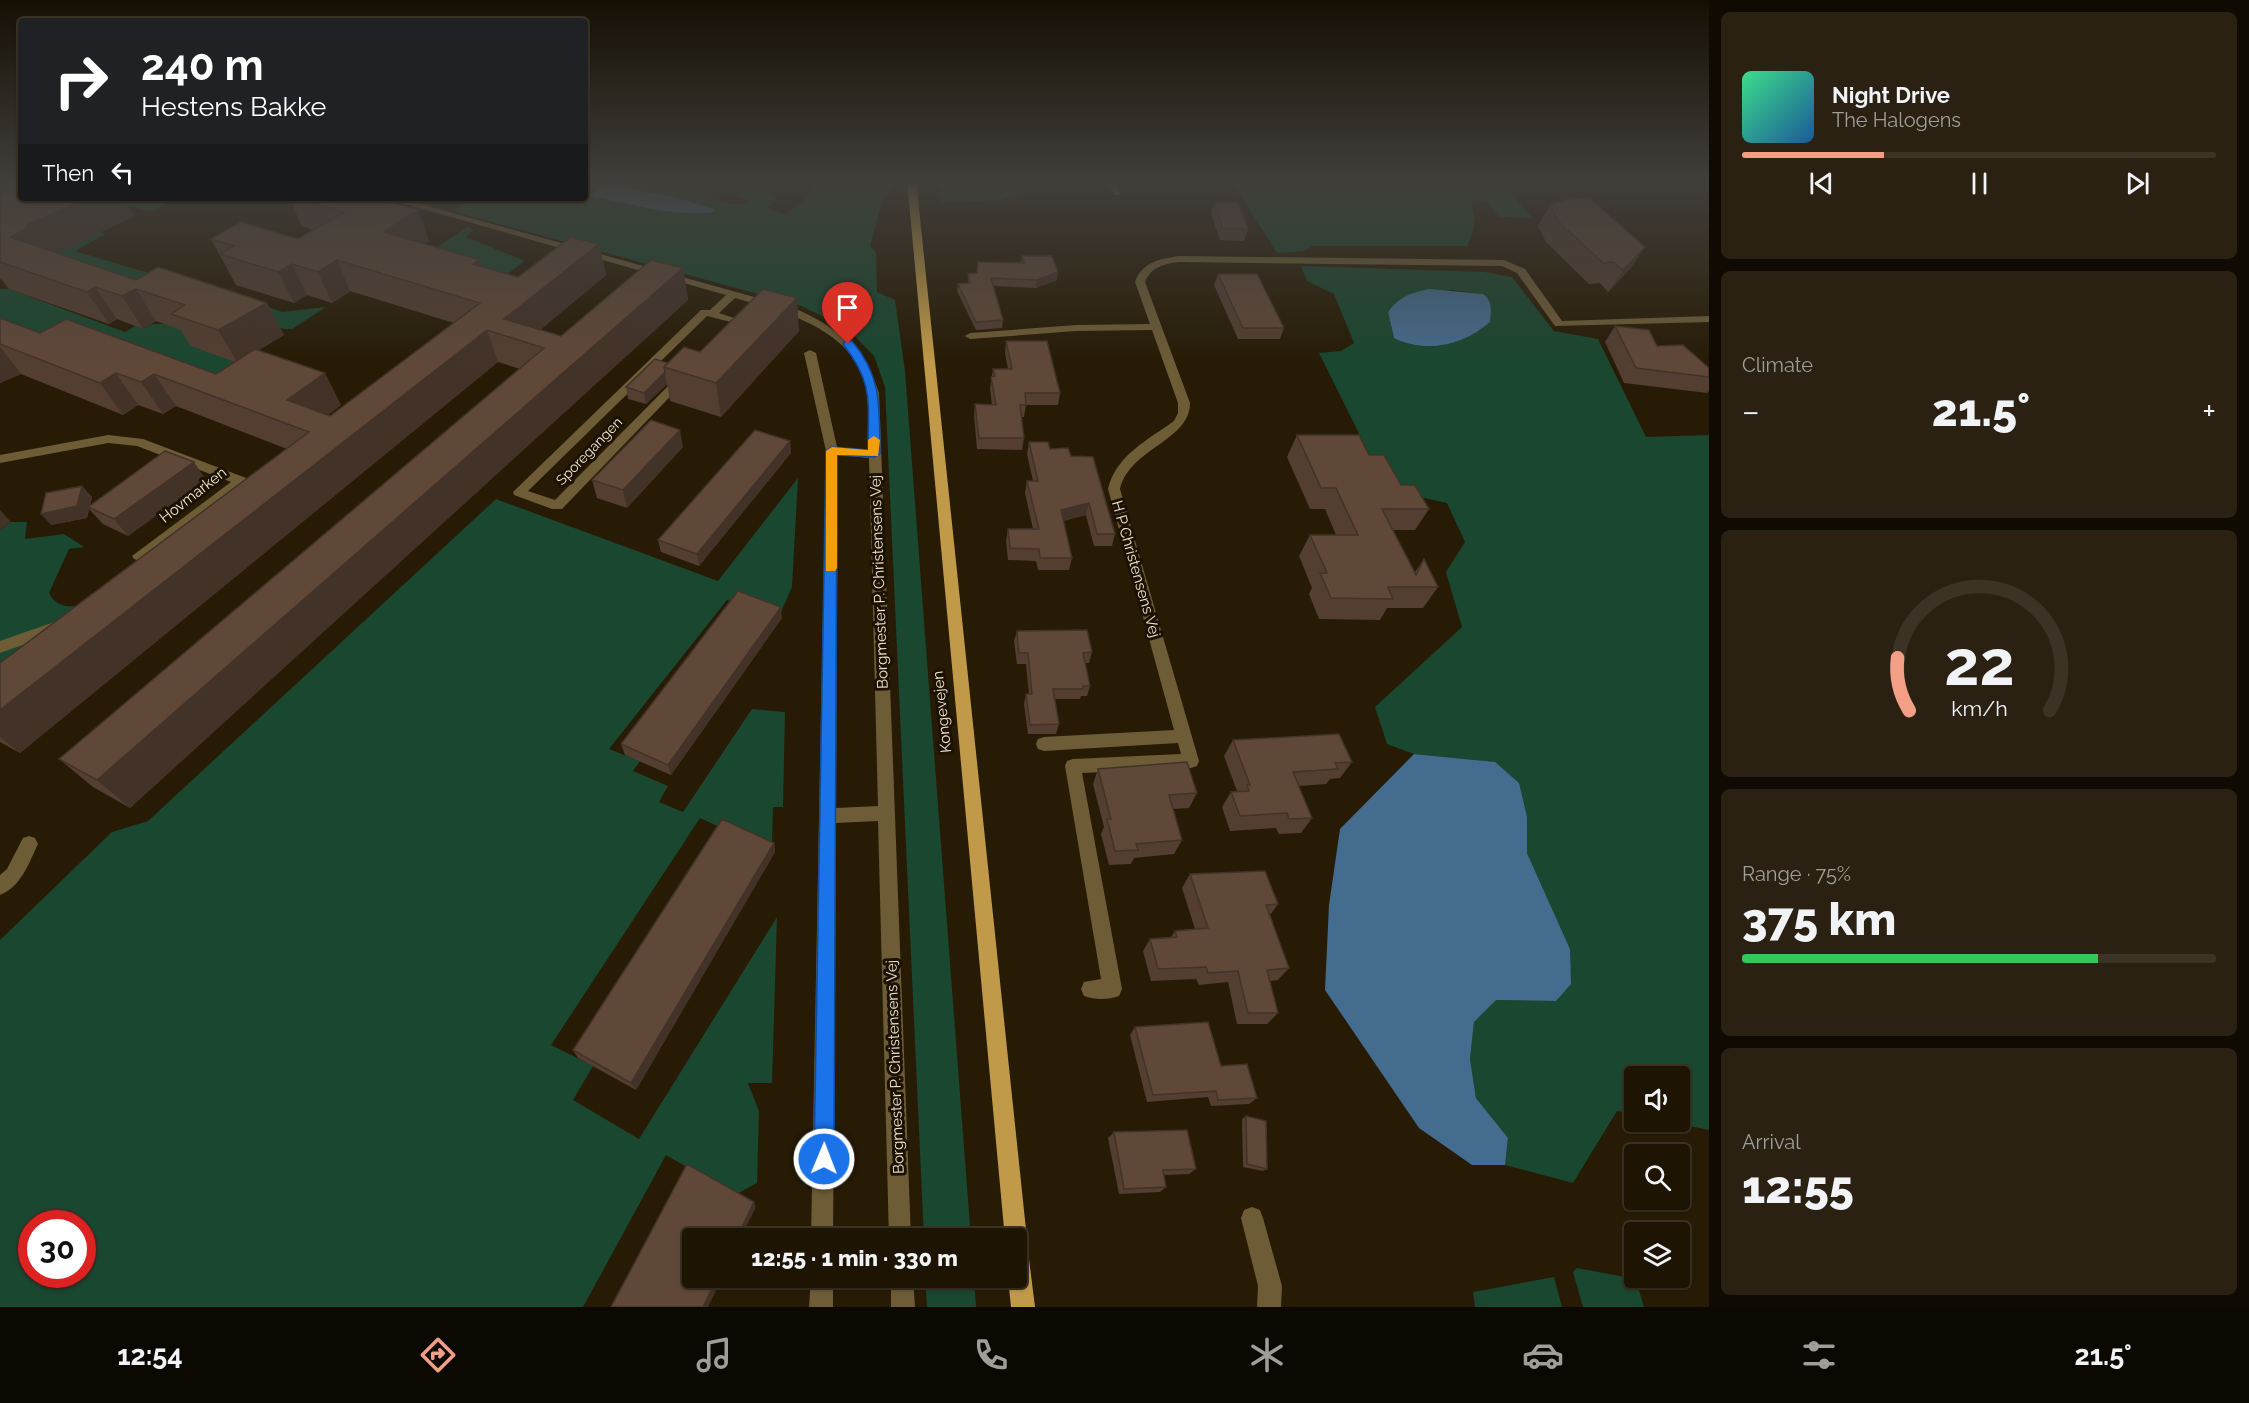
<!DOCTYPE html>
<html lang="en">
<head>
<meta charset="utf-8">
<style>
	body { margin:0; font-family:Raleway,sans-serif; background:#2a2113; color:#f1f3f6; height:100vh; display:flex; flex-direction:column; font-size:22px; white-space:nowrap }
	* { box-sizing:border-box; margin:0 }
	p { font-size:20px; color:#a09e9a }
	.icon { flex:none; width:33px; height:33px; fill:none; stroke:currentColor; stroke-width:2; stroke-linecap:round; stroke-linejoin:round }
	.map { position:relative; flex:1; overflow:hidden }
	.panel { display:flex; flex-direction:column; gap:12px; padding:12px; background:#100b02; width:540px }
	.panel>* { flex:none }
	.top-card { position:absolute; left:18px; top:18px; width:570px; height:183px; border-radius:6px; box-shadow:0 2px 4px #0004,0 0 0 2px #3b3326; background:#202124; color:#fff; overflow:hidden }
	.buttons { position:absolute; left:1624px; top:1066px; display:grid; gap:12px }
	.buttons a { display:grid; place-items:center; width:66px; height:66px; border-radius:6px; background:#1d1404; box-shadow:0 2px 4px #0004,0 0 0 2px #3b3326; font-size:30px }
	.speed { position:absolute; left:18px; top:1210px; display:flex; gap:12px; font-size:30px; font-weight:700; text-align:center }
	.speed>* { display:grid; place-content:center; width:78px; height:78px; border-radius:50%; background:#1d1404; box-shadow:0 2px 4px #0004,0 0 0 2px #3b3326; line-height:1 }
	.speed .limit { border:9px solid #d22; background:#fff; color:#111 }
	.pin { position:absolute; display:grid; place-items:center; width:51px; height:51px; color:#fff; margin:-62px -26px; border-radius:50% 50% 50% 0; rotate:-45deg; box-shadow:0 0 6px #0007 }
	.pin .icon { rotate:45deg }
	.me { position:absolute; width:66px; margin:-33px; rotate:1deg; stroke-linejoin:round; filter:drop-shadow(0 0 4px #0008) }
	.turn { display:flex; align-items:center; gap:21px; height:126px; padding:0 24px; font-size:27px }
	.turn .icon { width:78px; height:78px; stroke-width:2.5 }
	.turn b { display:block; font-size:42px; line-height:51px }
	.then { display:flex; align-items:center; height:57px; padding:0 24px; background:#0003; gap:12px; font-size:22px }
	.big { font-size:45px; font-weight:800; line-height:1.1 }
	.panel .card { flex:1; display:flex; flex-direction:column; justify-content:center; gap:9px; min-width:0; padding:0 21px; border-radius:9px; background:#2a2113 }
	.panel .dial { align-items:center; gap:0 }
	.dial svg { height:156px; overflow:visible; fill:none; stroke:#3b3326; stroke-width:7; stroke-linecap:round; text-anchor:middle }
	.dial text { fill:#f1f3f6; stroke:none }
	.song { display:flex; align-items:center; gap:18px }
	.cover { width:72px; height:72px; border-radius:9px; background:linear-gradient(135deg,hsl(150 70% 55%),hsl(210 70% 35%)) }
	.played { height:6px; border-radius:3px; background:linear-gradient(90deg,#f39f85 30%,#3b3326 30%) }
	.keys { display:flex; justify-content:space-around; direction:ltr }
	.heat { display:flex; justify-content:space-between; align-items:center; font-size:33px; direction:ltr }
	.charge { height:9px; border-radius:4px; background:linear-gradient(90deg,#34c759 75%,#3b3326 0) }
	.trip { position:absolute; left:682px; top:1228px; width:345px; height:60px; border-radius:6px; background:#1d1404; box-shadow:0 2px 4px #0004,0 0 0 2px #3b3326; font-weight:800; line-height:60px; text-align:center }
	.menu { display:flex; height:96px; justify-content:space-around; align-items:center; background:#0c0802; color:#a09e9a }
	.menu .icon { width:42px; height:42px }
	.menu .active { color:#f39f85 }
	.menu b { font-size:27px; color:#f1f3f6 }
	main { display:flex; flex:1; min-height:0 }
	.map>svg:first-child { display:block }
	.green { fill:#19472f; fill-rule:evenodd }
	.water { fill:#446c8e }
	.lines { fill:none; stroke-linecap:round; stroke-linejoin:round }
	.minor { fill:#6e5c37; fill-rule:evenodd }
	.major { fill:#c09a48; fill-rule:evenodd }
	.wall { fill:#533e31 }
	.shaded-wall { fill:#433228 }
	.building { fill:#604839; stroke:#433228; stroke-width:1.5 }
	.route { fill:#1a73e8; stroke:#114b97; stroke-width:1.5 }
	.slow { fill:#f59e0b }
	.labels { text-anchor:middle; stroke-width:6; stroke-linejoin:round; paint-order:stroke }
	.far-street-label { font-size:14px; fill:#ede5d8; stroke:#1d1200 }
	.street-label { font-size:15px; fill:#ede5d8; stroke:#1d1200 }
</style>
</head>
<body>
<main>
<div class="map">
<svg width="1709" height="1307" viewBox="0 0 1709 1307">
	<rect width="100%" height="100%" fill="#271b05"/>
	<path class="green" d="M585,180L599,184L616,180H650L697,192L724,203L745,205L750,201L738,197L745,191L769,193L777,200L766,208L785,214L807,198L815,180H889L892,188L882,201L870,246L876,253L877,292L895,300L905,371L971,1239H924L885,387L874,356L847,328L799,305L455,212L468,198H585ZM621,187L674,197L715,210L693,213L671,211L590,194L598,189Z
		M936,180H1093V182L1029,191L1000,200L942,203Z
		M1236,180H1499L1532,218L1499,217L1486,202L1471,200C1476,218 1476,229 1467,246H1313L1304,251L1277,253L1234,185Z
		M104,198H177L150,212Z
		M6,204L106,234L75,251L172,280L198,282L282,312L326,307L292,329H284L183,295L177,299L19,241L0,206Z
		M467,227L474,230L466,237L525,261L488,288L411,265Z
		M1301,266L1485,272L1512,277L1554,331L1598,339L1646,437L1709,435V1130L1670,1122H1680V1077H1635V1114L1617,1111L1573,1183L1505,1165L1508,1138L1476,1098L1470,1059L1474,1022L1495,1000L1556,1001L1570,949L1527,853V817L1494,762L1414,754L1387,744L1375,707L1462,627L1446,572L1465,542L1447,503L1387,490L1319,353L1341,351L1354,343L1334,294L1307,281ZM1451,290L1483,294L1394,338L1388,312Z
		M0,289H9L125,332L135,326L143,329L152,324H165L253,355L203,388L0,334Z
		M798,478L792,587L781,612L727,600L609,749L640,761L633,771L668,786L659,802L683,812L752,709L785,712L783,807H773L772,843L737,835L700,818L551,1045L593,1066L573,1100L639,1139L777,917L772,1083H748L759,1111L757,1183L735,1195L666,1155L583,1307H0V940L112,832L148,821L496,499L718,581ZM32,1224H82V1275H32Z
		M11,522H27L25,539L64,534L84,547L69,549L49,593C57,610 74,607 88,604L0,698V530Z
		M1577,1268L1630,1278L1637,1284L1644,1307H1583L1573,1272Z
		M1554,1277L1562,1307H1475L1473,1292Z
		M925,1278H974L976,1307H927Z"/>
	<path class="water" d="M621,187L674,197L715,209L714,212C673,218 630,203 590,196L598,189Z
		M1429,289L1483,294C1493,301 1491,311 1490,322C1464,345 1426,354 1394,338L1388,312C1400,296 1411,293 1429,289Z
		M1414,754L1495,762L1519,783L1527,817V853L1570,949L1571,984L1556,1001L1496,1000L1474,1022L1470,1059L1476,1098L1508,1138L1505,1165H1472L1419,1128L1325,990L1329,905L1340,829Z"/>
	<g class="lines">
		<path class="minor" d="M1108,180H1117L1120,195H1114Z
			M384,198H399L794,308C835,326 865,348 879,393L911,1239H889L878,821L836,823L833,1239H811L826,451L804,353L810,350L816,353L837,447L869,450C868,431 869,413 867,395C860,331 786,312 735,298L719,313L743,321L731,334L722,332L731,322L707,316L528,491L555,500L679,375H687V379L562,509H552L514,495L513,492L701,310H710L726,295ZM838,455L869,458L878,806L836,808Z
			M1179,256L1504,260L1525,269L1562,321L1709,316V322L1555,326L1517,273L1502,266L1179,262C1164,264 1151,267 1145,282L1190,403C1190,441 1130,448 1120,489L1199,761L1197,766L1191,768L1082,773L1122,989L1119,996C1108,1000 1095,1000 1084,996L1081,989L1084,982L1101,979L1065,766L1067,761L1073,759L1181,754L1178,743L1044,751L1038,749L1036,744L1038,739L1044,737L1174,730L1108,489C1116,455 1148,440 1174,421L1178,413V403L1152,330L1076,331L970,339L965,336L970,333L1076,325L1150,324L1135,282C1142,262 1160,259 1179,256Z
			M108,435L143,439L246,478L247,481L150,555L166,560L168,564L161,569L134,559L132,556L231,482L137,446L108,443L0,463V455Z
			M57,621L62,623L64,627L62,631L0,653V641Z
			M29,836L35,838L38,844C29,863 21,887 0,895V875L7,869L23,838Z
			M1252,1207L1260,1210L1263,1218L1282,1286L1281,1307H1257L1258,1286L1241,1218L1244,1210Z
			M811,1278H833V1307H809Z
			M891,1278H913L915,1307H891Z"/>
		<path class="major" d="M907,180H916L1027,1239L1025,1244L1028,1251L1035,1307H1011L1008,1278H1017V1239H1005Z"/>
	</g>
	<path class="wall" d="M1,180H21L126,203L134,216L57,253L136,280L267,303L284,335L259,350L341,405L328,415L330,416L454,323L350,291L332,303L307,295L294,303L236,285L211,239H298L314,230L302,226L289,198H372L418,210L429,241L424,244L482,267L518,277L599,244L606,275L540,330L561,336L683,268L688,300L130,808L93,787L59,759L520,369L498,362L20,753L0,742V663L287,449L176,406L163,414L138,405L123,415L21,374L0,383V318L40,333L216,374L235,362L191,346L181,330L156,321L143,329L117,319L109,324L9,289L2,280L0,279V185L3,184Z
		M1214,202L1248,229L1244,241L1220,240L1211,213Z
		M1550,205L1631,268L1608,292L1600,283L1589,284L1546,242L1538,226Z
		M1022,256L1057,280L1036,288L993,286L1003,320L1002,328L976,330L957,291L958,284L968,283V274L977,273L978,262L1021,263Z
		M1218,274L1284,328L1280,339H1238L1214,285Z
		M1615,326L1657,346L1709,368V391L1707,393L1624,383L1605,342Z
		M799,331L721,417L670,401L667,384L646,404L628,399L626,387L668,363L700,352Z
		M1006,341L1060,393L1058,405H1026L1024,417H1021L1024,438L1022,450L977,449L974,416L975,404L992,405L990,388L993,369H1008L1005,353Z
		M1297,435L1369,455L1401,485L1429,509L1415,530H1393L1415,572L1424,559L1438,587L1423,608H1387L1380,620L1319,619L1309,594L1312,588L1299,556L1310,535H1336L1325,509H1310L1287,457Z
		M790,441L791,453L699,566L661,552L658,540Z
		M1029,442L1071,456L1115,534L1112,546H1094L1086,515L1063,521L1072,558L1069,570H1038L1036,561L1008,560L1006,541L1008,529H1033L1025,493L1027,481H1033L1027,454Z
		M683,447L627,508L597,498L592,480Z
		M206,480L128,536L103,524L89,509L87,518L51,525L82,486L92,497L90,505Z
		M782,618L671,775L625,755L621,744Z
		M1017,631L1092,652L1089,663H1085L1090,686L1087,696H1081L1080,699H1055L1059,724L1056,734H1028L1024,704L1026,694H1029L1026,664H1017L1014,641Z
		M1233,740L1352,762L1340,778L1330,779L1326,784L1299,786L1312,818L1301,833L1279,834L1276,828L1230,831L1222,807L1231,792L1237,791L1224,756Z
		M1098,769L1197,793L1189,808L1173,809L1182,840L1174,854L1134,858L1131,864L1109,865L1101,834L1104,827L1093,784Z
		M774,843L775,852L636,1090L578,1058L573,1050Z
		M1190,874L1278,904L1270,915L1289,968L1278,980L1270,981L1278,1013L1267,1024H1237L1228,982L1199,985L1196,979L1151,981L1143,951L1150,939L1171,937L1175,931L1195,929L1182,888Z
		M1135,1027L1221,1066L1257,1098L1249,1104L1211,1106L1208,1097L1147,1102L1130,1035Z
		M1246,1116L1267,1169L1263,1171L1243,1167L1242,1119Z
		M1114,1132L1196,1169L1189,1174L1164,1175L1166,1187L1160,1192L1119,1194L1108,1138Z"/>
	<path class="shaded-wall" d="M88,198H136L126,203L134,216L51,256L10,237L27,225Z
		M418,210L429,241L396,263L384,232Z
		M599,244L606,275L525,342L504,319Z
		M1645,247L1631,268L1608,292L1623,270Z
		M337,260L350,291L332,303L318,272Z
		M480,260L490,291L473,264Z
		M292,264L307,295L294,303L278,272Z
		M683,268L688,300L130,808L97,780Z
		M1058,272L1057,280L1036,288L1037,280Z
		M95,287L117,319L109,324L87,292Z
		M136,289L156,321L143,329L122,296Z
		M797,298L799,331L721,417L716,383Z
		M267,303L284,335L237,362L218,330Z
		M487,330L498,362L20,753L0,737V710Z
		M0,347L21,374L0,383Z
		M665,372L667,384L646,404L644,393Z
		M116,373L138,405L123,415L100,383Z
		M325,373L341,405L306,431L287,400Z
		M154,374L176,406L163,414L141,382Z
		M680,430L683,447L627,508L623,490Z
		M790,441L791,453L699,566L697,554Z
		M194,462L206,480L128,536L114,519Z
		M82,486L92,497L90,508L88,507L89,509L87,518L51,525L41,514Z
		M1089,503L1086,515L1058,522L1061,510Z
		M0,510L11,522L0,530Z
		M781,607L782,618L671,775L668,765Z
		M774,843L775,852L636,1090L631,1083Z
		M754,1202L756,1207L740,1239H736Z
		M717,1278H722L708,1307H703Z"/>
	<path class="building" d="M10,180H21V198H88L27,225L30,226L10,237L136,280L158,267L267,303L218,330L171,314L185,305L136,289L122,296L95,287L87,292L0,262V185Z
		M294,198H372L418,210L384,232L480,260L473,264L518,277L571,237L599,244L504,319L561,336L651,260L683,268L97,780L59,759L544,348L487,330L0,710V663L309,432L154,374L141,382L116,373L100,383L0,344V318L40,333L66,319L216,374L255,349L325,373L287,400L330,416L480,303L337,260L318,272L292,264L278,272L220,254L234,246L211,239L241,222L298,239L345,212Z
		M1569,199H1590L1645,247L1623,270L1613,262L1603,263L1558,221L1550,205Z
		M1214,202L1238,203L1248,229H1223Z
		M1022,256H1052L1058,272L1037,280L991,278L1003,320L976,322L958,284L970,283L968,274L977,273L978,262L1024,263Z
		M1218,274H1257L1284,328H1243Z
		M763,289L797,298L716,383L664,367L684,347L700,352Z
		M1615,326L1649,330L1657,346L1683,345L1709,368V377L1636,368Z
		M1006,341H1047L1060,393H1025L1026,405H1020L1024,438H979L975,404L996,405L991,377L995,376L993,369H1012Z
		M655,359L668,363L664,367L665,372L644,393L626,387Z
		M651,420L680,430L623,490L592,480Z
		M755,430L790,441L697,554L658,540Z
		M1297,435H1359L1369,455H1384L1401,485H1415L1429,509H1382L1416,575L1424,559L1438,587H1388L1393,599L1331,598L1320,573H1327L1310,535H1358L1336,488H1321Z
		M1029,442H1048L1050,449L1068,448L1071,456L1093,457L1115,534H1097L1089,503L1061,510L1072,558H1040L1039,549L1010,548L1008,529H1039L1027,481H1038Z
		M165,451L194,462L114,519L88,507Z
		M82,486L77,506L41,514L46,493Z
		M738,591L781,607L668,765L621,744Z
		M1087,630L1092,652L1083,653L1090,686H1083V689H1053L1059,724L1030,725L1026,694H1032L1028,653H1019L1017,631Z
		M1339,734L1352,762L1335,763L1338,769L1293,772L1312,818L1289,819L1287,813L1240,816L1231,792L1249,791L1247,785H1250L1233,740Z
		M1187,762L1197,793L1169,795L1182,840L1136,844L1138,850L1115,851L1107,819H1111L1098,769Z
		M722,819L774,843L631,1083L573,1050Z
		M1265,871L1278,904L1266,905L1289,968L1267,970L1278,1013H1248L1238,971L1208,973L1206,967L1158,969L1150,939L1177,937L1175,931L1208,928L1190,874Z
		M1208,1022L1221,1066L1247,1064L1257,1098L1218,1100L1216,1091L1153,1095L1135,1027Z
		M1246,1116L1266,1121L1267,1169L1247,1164Z
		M1187,1130L1196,1169L1163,1170L1166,1187L1124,1189L1114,1132Z
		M687,1164L754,1202L736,1239H693V1278H717L703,1307H611Z"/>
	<linearGradient id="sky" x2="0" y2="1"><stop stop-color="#150f03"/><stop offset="0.5" stop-color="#413f3b"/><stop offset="1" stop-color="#413f3b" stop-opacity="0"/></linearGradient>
	<rect width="1709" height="363" fill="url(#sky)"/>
	<path class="route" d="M845,341H852C883,378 879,408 880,454L874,457L837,455L834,1159L831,1166L824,1169L817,1166L814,1159L826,451L832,447L868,450C868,401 874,384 843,344Z"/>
	<path class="slow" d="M874,436L880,440L878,456L837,455V568L835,571H826V451L832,447L868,450V440Z"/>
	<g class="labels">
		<g class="far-street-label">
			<text transform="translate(589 451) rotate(-46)" y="5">Sporegangen</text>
		</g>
		<g class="street-label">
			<text transform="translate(193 495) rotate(-38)" y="5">Hovmarken</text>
			<text transform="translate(1136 569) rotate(74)" y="5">H P Christensens Vej</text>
			<text transform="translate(879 582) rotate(-92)" y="5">Borgmester P. Christensens Vej</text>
			<text transform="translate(942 712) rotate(-96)" y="5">Kongevejen</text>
			<text transform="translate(895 1067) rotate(-92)" y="5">Borgmester P. Christensens Vej</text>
		</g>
	</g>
</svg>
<div class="buttons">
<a><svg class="icon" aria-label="sound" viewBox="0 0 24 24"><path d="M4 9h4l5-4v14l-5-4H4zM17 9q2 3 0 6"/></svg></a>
<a><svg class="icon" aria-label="search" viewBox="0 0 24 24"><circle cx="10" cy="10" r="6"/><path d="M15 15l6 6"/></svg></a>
<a><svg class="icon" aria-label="layers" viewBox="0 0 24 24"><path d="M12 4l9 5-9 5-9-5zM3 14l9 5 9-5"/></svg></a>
</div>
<div class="speed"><div class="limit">30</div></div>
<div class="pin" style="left:848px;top:344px;background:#d93025"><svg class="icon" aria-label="arrive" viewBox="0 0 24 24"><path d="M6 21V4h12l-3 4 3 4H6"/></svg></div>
<svg class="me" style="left:824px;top:1159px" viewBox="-20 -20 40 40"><circle r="17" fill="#1a73e8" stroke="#fff" stroke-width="3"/><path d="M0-11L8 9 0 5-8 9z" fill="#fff"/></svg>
<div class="trip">12:55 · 1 min · 330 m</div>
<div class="top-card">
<div class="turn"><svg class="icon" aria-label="right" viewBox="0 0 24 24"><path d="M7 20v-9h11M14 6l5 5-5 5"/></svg><div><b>240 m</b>Hestens Bakke</div></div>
<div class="then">Then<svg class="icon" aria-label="left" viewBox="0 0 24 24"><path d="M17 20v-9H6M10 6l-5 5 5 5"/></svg></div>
</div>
</div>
<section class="panel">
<div class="card">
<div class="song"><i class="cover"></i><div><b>Night Drive</b><p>The Halogens</p></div></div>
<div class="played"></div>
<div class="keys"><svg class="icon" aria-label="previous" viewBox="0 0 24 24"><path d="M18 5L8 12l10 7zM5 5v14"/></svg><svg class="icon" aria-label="pause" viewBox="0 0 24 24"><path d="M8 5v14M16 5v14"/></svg><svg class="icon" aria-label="next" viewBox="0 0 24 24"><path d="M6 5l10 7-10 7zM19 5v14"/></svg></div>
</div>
<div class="card"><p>Climate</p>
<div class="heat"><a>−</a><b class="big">21.5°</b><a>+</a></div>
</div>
<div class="card dial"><svg viewBox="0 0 100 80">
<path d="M14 69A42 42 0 1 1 86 69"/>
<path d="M14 69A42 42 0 0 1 8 42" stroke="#f39f85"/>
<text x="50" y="56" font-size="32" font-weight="700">22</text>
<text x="50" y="72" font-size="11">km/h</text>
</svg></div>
<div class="card"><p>Range · 75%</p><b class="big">375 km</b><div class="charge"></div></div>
<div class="card"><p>Arrival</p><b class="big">12:55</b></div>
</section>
</main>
<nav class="menu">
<b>12:54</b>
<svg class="icon active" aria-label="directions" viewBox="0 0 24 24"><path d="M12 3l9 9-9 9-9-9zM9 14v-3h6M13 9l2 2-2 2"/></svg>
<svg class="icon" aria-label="music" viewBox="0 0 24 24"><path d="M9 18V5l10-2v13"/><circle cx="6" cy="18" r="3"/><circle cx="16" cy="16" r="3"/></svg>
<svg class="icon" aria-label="phone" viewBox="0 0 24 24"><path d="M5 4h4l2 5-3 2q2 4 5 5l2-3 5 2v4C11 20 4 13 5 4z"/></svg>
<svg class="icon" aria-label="climate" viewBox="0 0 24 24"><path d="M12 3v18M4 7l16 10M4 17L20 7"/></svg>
<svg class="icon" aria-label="car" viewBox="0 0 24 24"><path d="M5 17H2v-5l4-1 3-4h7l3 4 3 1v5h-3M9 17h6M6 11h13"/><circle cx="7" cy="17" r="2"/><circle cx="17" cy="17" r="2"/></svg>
<svg class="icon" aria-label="filters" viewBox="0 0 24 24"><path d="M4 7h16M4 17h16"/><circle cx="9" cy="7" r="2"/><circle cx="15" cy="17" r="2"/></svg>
<b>21.5°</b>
</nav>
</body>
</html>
